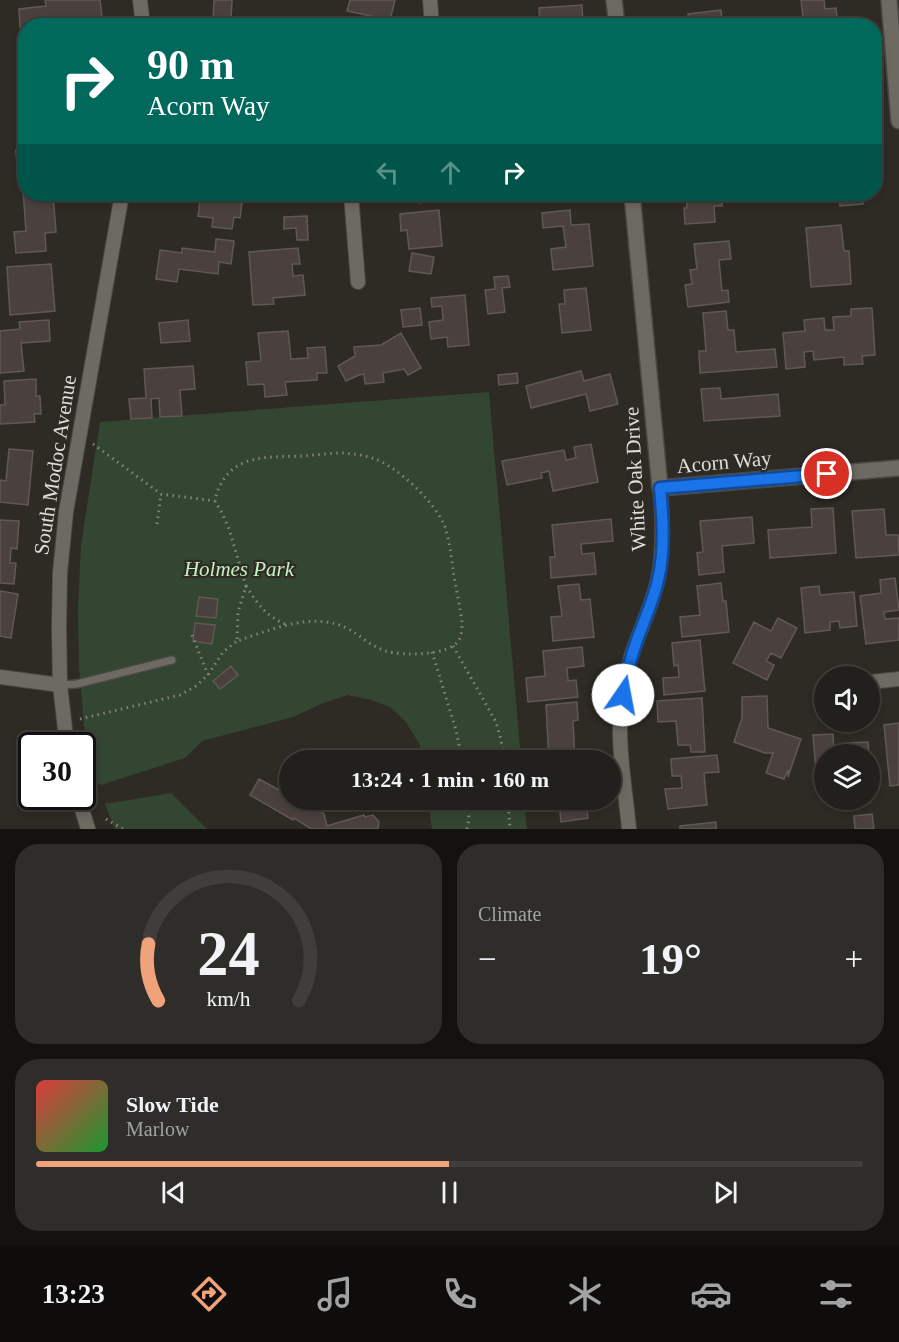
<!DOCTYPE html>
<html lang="en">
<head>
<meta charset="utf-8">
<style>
	body { margin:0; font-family:"Times New Roman",serif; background:#2e2d29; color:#f1f3f6; height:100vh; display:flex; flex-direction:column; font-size:22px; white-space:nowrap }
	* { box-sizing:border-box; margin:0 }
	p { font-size:20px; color:#a2a3a3 }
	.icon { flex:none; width:33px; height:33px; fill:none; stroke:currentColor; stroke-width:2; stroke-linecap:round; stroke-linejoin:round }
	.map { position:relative; height:829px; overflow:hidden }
	.drawer { display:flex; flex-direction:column; gap:15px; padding:15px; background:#13120f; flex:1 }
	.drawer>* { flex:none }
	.hud { position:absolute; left:18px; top:18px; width:864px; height:183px; border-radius:24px; box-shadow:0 3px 9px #0003,0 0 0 2px #3f3e3b; background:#00695c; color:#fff; overflow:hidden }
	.fabs { position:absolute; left:814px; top:666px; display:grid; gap:12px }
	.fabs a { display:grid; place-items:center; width:66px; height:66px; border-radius:50%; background:#22201c; box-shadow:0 3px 9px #0003,0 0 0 2px #3f3e3b; font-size:30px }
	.speed { position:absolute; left:18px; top:732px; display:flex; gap:12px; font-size:30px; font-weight:700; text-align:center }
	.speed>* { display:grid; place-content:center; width:78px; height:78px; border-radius:50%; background:#22201c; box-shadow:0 3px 9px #0003,0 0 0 2px #3f3e3b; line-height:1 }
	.speed .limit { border:3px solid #111; border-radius:9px; background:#fff; color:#111 }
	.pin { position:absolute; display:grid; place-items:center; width:51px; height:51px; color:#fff; margin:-26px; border:3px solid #fff; border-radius:50%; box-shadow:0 2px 6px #0007 }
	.me { position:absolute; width:66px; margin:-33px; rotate:12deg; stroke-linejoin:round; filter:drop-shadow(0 0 4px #0008) }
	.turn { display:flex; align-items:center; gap:21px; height:126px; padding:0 30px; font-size:27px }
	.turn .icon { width:78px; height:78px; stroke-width:2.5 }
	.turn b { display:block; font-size:42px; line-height:51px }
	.lanes { display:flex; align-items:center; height:57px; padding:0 30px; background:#0003; justify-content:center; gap:30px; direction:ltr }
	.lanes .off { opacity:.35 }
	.big { font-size:45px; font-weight:700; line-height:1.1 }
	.drawer .card { flex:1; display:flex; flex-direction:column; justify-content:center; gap:9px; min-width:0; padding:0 21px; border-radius:24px; background:#2e2d29 }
	.drawer .dial { align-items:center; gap:0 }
	.dial svg { height:156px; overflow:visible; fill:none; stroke:#3f3e3b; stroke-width:7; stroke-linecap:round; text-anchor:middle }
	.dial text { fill:#f1f3f6; stroke:none }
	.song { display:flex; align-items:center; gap:18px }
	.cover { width:72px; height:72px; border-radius:9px; background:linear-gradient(135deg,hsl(0 70% 55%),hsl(130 70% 35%)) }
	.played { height:6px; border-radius:3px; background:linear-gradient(90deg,#f0a27a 50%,#3f3e3b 50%) }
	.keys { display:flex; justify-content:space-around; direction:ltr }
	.heat { display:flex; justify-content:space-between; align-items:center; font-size:33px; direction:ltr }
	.drawer .tiles { flex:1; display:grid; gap:15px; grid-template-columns:1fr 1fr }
	.card:last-child { grid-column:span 2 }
	.trip { position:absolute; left:279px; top:750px; width:342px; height:60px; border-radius:30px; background:#22201c; box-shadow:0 3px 9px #0003,0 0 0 2px #3f3e3b; font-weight:700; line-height:60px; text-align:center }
	.tab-bar { display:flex; height:96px; justify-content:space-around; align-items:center; background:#0e0d0b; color:#a2a3a3 }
	.tab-bar .icon { width:42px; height:42px }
	.tab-bar .selected { color:#f0a27a }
	.tab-bar b { font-size:27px; color:#f1f3f6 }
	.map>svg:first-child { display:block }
	.green { fill:#334631 }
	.building { fill:#4a413f; stroke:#615855; stroke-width:1.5 }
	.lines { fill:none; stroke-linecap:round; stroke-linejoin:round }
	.service-casing { stroke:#4b4843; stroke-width:10 }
	.minor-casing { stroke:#4b4843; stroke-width:16 }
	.tertiary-casing { stroke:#4b4843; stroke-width:18 }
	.path { stroke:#85837e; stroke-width:3; stroke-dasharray:1.5 4.5; stroke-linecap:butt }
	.service { stroke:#6d6a62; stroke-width:7 }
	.minor { stroke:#6d6a62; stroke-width:14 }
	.tertiary { stroke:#6d6a62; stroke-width:15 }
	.route-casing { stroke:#114b97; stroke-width:15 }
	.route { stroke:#1a73e8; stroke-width:10 }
	.labels { text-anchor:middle; stroke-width:4.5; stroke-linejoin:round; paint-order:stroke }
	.street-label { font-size:21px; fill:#dfddd9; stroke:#2e2b25 }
	.park-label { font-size:21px; font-style:italic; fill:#c6f2c2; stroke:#2e2b25 }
</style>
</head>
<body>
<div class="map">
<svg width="899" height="829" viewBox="0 0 899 829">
	<rect width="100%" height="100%" fill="#2e2b25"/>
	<path class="green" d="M489,392L521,760H422L420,745L406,722L390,707L371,700L348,695L321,704L293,717L202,741L185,758L101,785L93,781L86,752L79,666L78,608L81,545L100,422Z
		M171,793L207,829H115L105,804Z
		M428,800H524L527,829H432Z"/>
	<path class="building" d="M45,0H100L103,25L110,26H87L86,17H77L78,23L48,26H26L24,37V26L20,27L19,9L46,6Z
		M214,0H232L231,20H213Z
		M350,0H395L390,20L347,11Z
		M801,0H824L825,9L836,8L838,26H804Z
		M582,5L583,25L540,26L539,8Z
		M721,10L722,23L710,24V26H690L688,14Z
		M26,149V164L17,165L16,150Z
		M23,190H26V194H53L56,232L45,233L46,251L16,253L14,232L26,231Z
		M201,194H243L240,218L234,217L232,229L212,227L213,218L198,216Z
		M403,194H437L435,201L422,197L420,203L402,197Z
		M544,194H578V198L545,201Z
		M686,194H729V196H722V206H714L715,222L685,224L684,208H687Z
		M832,194H863V204L840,206L839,194L832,195Z
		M439,210L442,246L409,249L407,230L401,231L400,214Z
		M570,210L571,225L589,224L593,266L553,270L551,249L566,247L563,226L543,228L542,213Z
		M307,216L308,240H297L296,228L284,229V217Z
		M841,225L844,251H849L851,284L811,287L806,228Z
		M216,239L234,241L231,264L219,262L218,274L179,269L177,282L156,279L160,250L182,253V248L215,252Z
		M729,241L731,259L719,260L722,291L728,290L729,302L688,307L685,285L692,284L690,270L697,269L694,244Z
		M298,248L300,264H292L293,276L303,275L305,295L273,298L274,304L253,305L249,252Z
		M412,253L434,257L431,274L409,271Z
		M51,264L55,311L10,315L7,267Z
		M508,276L510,287L502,288L505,312L488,314L485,290L495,289L494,277Z
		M586,288L591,330L562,333L559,304H565L564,290Z
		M465,295L469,345L448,347L447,337L431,339L429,322L443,320L442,306L432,307L431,298Z
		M420,308L422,325L403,327L401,310Z
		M872,308L875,355L862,356L863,364L844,365V357L814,360L813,351L804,352L805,367L786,369L783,333L805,331L804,320L824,318L825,330H834L833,317L851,316V309Z
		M726,311L728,330H734L736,352L775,349L777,367L700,373L699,351H706L703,313Z
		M49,320L50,341L21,343L24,371L0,373V331L20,329L19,322Z
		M188,320L190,341L161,343L159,323Z
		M288,331L291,359L308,358L307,348L325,347L327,373H317V380L285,382L287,395L265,397L264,384L248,385L246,362L261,361L258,333Z
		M401,333L421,368L408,375L404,369L383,373L384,382L365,384L364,374L359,375L346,381L338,366L355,356L354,347L381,345Z
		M193,366L195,389L180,390L182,416L160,417L159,398L151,399L152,418L131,419L129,399L146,398L144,369Z
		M581,371L584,381L610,374L618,404L590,411L586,394L531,408L526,386Z
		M517,373L518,383L499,385L498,375Z
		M36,379V396H40L41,414H34L35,422L0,424V405H5L4,381Z
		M720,388L721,399L778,394L780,416L704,421L701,389Z
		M591,444L598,482L553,491L549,471L541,473L542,478L507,485L502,461L564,450L566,460L576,458L574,447Z
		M9,449L33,451L28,505L0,502V480L6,481Z
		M833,508L836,553L770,558L768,530L812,527L811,509Z
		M884,509L886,535H898L899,555L856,558L852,511Z
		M752,517L754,543L722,546L724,572L699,575L697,553L703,552L700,521Z
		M611,519L613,541L581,544L582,554L594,553L596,574L551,578L550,557H555L552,525Z
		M0,520L19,521L17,549L11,548L10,563H16L14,584L0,583Z
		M895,578L899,610L884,612L885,619L899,618V640L866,644L860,596L881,593L880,580Z
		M721,583L723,601H726L729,632L682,637L680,617L700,615L697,586Z
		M579,584L581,600L590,599L594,637L553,641L551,617L562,616L558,586Z
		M819,586L820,595L854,592L857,626L840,628L839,621L830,622V630L805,633L801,588Z
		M0,591L18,594L11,638L0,636Z
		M199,597L218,599L216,618L196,616Z
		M778,618L797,628L781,658L771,653L766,661L774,665L767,680L733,663L754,622L771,631Z
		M195,623L215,625L212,644L193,641Z
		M700,640L705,691L664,695L663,678L679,677L678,665L674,666L672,643Z
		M582,647L584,666L567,668L568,681L576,680L578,697L528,702L526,678L545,676L543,651Z
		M231,666L238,675L220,689L213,681Z
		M767,696L768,728L801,739L788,777V770L784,779L766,773L773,753H765L734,742L742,718V697Z
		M702,698L705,752H691L690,745H678L676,721L658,722L657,701Z
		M577,702L578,720L573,721L575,760H549L546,705Z
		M899,723V785L890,786L884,725Z
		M833,734L834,754H825V780L824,772H816L813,735Z
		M868,742L869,754H838H847L846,743Z
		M717,755L719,772L704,773L707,805L668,809L665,789L682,788L681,776H672L671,759Z
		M259,779L290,796V800H302L319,809L324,814L327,826L364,815L365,817L373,815L379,822L378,829H311L310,828L294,818L293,820L250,795Z
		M586,800L588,818L561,822L559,803Z
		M872,814L874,829H855L854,816Z
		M716,822V829H680V826Z"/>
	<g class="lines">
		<defs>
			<path id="service" d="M60,685L77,684L172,660"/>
			<path id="minor" d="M140,0L143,26
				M430,0L432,26
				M351,194L358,282
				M0,677L60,685
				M870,682L899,679
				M67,746L60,685L59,628L60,573L66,512L122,194
				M78,796L88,829
				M629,829C625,785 615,736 623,693C626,681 628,668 631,657C639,631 652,606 658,579C664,549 663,519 660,488"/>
			<path id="tertiary" d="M614,0L617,26
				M889,0L899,121
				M632,194L660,488L899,468"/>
		</defs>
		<use href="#service" class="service-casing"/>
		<use href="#minor" class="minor-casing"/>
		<use href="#tertiary" class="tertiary-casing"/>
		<path class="path" d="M93,444L161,494L215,501C217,487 226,472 239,465C258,455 282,457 302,456C316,455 330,453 343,453C354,454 365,455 375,459C399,468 436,503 445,527C450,543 452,561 454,577C457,592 460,607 462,622C462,627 462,635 459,640C450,656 402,656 386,651C363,644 354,625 326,622C296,618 265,632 237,641L238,612L246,586L229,529L222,513L215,501
			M157,524L161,494
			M246,586C259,606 265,615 287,625
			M192,635L208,675
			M453,646L496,722L500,736L505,760
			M432,652L456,730L462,760
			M80,719L180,695L196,686L208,675L223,652L237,641
			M508,800L510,829
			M106,819L123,829
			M467,829L469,819L467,800"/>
		<use href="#service" class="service"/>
		<use href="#minor" class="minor"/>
		<use href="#tertiary" class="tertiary"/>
	</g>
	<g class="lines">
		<defs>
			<path id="route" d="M623,695C626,683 627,670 631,659C638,632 652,607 658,580C665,550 663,519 660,488L827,474"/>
		</defs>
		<use href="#route" class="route-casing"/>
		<use href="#route" class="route"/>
	</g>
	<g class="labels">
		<g class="street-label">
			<text transform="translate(724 462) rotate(-5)" y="7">Acorn Way</text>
			<text transform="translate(55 465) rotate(-81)" y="7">South Modoc Avenue</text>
			<text transform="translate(635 479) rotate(-93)" y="7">White Oak Drive</text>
		</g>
		<g class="park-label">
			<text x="239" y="576">Holmes Park</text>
		</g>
	</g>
</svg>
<div class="fabs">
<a><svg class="icon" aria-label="sound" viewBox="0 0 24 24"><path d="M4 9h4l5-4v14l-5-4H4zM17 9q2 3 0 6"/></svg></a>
<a><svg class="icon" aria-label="layers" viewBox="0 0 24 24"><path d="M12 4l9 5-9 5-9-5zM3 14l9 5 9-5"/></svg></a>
</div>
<div class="speed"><div class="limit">30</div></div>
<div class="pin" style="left:827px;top:474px;background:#d93025"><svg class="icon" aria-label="arrive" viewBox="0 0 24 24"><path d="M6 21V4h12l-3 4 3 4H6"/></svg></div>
<svg class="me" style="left:623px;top:695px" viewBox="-20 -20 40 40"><circle r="19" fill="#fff"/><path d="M0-13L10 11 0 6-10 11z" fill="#1a73e8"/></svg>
<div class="trip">13:24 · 1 min · 160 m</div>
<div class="hud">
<div class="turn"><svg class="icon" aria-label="right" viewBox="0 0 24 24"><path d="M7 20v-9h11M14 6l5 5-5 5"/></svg><div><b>90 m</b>Acorn Way</div></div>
<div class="lanes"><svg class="icon off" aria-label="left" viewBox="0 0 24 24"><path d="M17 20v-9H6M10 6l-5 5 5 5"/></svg><svg class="icon off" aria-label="ahead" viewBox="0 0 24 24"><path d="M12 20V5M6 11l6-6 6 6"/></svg><svg class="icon" aria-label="right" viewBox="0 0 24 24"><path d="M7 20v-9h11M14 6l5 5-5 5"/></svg></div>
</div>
</div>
<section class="drawer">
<div class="tiles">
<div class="card dial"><svg viewBox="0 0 100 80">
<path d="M14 69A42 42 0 1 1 86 69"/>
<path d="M14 69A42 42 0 0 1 9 40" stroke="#f0a27a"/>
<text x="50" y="56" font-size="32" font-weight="700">24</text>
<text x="50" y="72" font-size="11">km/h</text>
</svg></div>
<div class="card"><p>Climate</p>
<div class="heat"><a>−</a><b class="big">19°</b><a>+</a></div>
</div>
<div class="card">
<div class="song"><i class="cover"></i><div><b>Slow Tide</b><p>Marlow</p></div></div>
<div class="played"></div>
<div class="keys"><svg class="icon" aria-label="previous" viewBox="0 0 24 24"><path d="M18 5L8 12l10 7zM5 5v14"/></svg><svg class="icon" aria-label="pause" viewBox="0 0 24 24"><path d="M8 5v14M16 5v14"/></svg><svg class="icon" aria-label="next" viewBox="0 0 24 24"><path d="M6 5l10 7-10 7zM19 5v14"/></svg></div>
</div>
</div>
</section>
<nav class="tab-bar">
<b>13:23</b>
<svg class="icon selected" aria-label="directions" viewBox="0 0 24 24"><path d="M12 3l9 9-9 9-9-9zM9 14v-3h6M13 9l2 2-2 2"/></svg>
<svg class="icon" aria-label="music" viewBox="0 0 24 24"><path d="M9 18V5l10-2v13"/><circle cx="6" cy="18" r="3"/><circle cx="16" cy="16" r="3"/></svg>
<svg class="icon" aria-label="phone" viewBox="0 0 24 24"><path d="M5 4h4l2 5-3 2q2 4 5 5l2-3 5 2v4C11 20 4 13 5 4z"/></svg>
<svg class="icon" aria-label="climate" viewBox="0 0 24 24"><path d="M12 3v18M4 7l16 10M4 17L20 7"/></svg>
<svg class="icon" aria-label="car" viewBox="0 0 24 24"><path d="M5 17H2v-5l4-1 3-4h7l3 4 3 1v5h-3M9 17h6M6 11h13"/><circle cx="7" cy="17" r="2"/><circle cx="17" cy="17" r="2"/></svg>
<svg class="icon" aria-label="filters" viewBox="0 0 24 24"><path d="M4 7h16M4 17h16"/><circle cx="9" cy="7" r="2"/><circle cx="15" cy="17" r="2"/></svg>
</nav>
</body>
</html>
